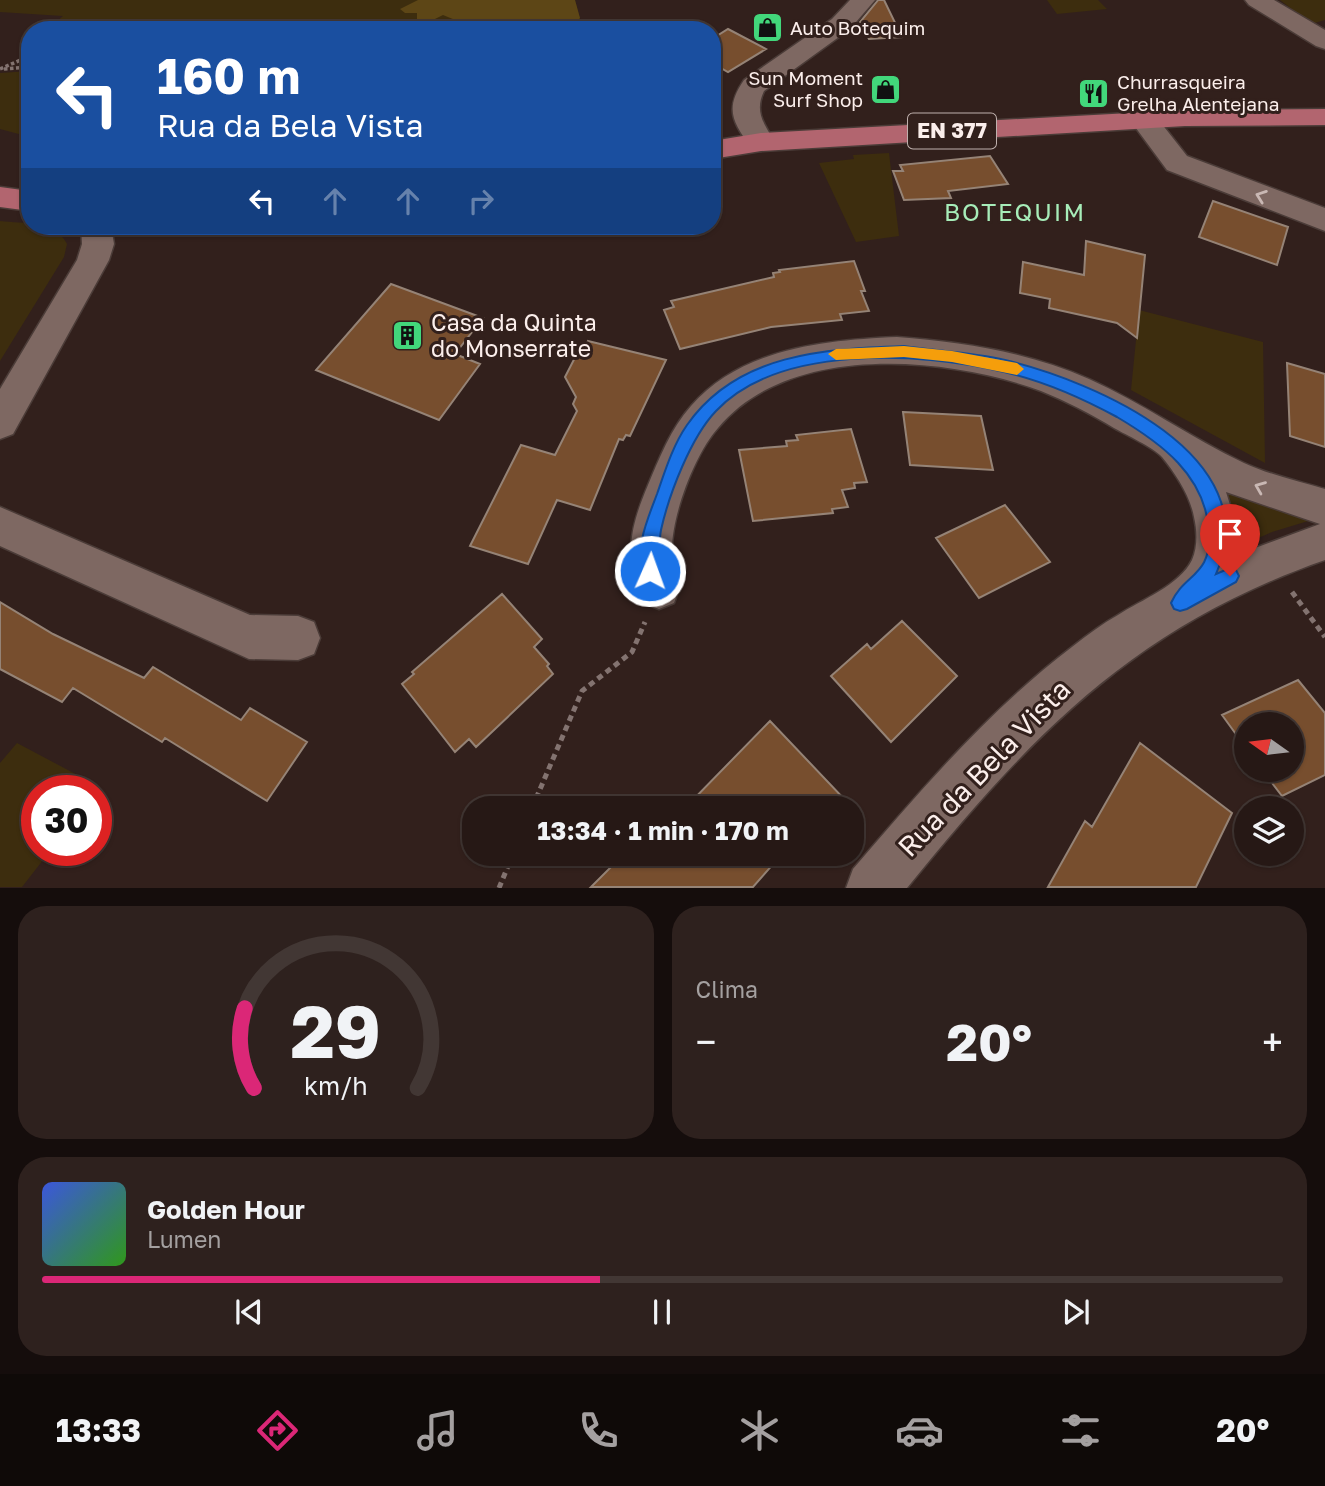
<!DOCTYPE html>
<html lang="pt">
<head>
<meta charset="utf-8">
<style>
	body { margin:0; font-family:"Golos Text",sans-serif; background:#2e211e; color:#f1f3f6; height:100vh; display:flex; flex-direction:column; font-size:26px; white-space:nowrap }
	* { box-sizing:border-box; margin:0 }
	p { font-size:23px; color:#a4a0a0 }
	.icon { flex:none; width:38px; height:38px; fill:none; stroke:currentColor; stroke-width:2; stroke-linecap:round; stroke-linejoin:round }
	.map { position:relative; height:888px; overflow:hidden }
	.side { display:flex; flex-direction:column; gap:18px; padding:18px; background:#150d0c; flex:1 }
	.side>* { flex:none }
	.banner { position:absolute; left:21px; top:21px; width:700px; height:214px; border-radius:28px; box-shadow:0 2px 5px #0004,0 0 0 2px #423734; background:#1a4fa0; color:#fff; overflow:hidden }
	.needle { width:46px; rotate:284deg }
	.controls { position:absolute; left:1234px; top:712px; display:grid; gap:14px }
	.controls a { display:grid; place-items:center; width:70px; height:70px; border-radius:50%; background:#261815; box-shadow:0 2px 5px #0004,0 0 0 2px #423734; font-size:35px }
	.speed { position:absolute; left:21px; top:775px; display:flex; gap:14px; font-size:35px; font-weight:700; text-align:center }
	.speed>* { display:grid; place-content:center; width:91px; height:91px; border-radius:50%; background:#261815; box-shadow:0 2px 5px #0004,0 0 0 2px #423734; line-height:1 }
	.speed .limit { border:10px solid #d22; background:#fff; color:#111 }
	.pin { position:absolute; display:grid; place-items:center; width:60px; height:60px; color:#fff; margin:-72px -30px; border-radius:50% 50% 50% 0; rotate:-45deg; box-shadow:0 0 7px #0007 }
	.pin .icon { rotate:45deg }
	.me { position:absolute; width:77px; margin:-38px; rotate:2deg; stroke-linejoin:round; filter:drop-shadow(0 0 5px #0008) }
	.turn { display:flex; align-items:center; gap:24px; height:147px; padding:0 21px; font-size:32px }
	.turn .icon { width:91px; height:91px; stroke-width:2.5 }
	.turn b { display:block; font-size:49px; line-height:60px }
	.lanes { display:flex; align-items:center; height:66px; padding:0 21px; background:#0003; justify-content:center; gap:35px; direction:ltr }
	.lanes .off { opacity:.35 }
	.big { font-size:52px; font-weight:700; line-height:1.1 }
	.side .widget { flex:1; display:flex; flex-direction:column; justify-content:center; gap:10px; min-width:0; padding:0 24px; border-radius:28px; background:#2e211e }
	.side .dial { align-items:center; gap:0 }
	.dial svg { height:182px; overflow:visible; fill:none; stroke:#423734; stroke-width:7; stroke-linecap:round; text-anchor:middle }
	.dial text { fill:#f1f3f6; stroke:none }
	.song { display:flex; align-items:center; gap:21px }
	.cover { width:84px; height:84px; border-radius:10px; background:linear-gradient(135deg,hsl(230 70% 55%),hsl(110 70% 35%)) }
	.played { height:7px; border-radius:4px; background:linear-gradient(90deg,#db2777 45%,#423734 45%) }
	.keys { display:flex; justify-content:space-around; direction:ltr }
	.heat { display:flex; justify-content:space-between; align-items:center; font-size:38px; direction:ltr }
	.side .tiles { flex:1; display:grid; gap:18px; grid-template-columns:1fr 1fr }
	.widget:last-child { grid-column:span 2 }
	.trip { position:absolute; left:462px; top:796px; width:402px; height:70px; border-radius:28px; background:#261815; box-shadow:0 2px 5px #0004,0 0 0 2px #423734; font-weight:700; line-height:70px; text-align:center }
	.tab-bar { display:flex; height:112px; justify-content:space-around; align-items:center; background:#0f0a08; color:#a4a0a0 }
	.tab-bar .icon { width:49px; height:49px }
	.tab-bar .selected { color:#db2777 }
	.tab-bar b { font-size:32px; color:#f1f3f6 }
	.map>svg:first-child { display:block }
	.green { fill:#3d2d0e }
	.forest { fill:#5d4616 }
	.building { fill:#774e2e; stroke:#958376; stroke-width:2 }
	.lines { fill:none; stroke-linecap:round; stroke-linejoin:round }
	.street-casing { stroke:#4b3c38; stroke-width:3 }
	.primary-casing { stroke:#4b3c38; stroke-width:3 }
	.path-far1 { stroke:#837370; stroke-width:3.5; stroke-dasharray:3.5 2.5; stroke-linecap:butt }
	.path { stroke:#837370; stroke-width:5; stroke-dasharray:6 4.5; stroke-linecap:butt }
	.street { fill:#7e6862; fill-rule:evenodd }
	.primary { fill:#b2656f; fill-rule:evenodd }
	.oneway { stroke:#c9b8b4 }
	.route { fill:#1a73e8; stroke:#114b97; stroke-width:2 }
	.slow { fill:#f59e0b }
	.labels { text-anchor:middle; stroke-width:6; stroke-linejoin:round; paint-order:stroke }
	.far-poi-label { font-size:19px; fill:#fbeeeb; stroke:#32201c; text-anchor:start }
	.shield { fill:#32201c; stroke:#bfb0ad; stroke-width:2 }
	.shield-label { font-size:21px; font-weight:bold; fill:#fbeeeb }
	.poi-label { font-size:23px; fill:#fbeeeb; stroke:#32201c; text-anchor:start }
	.neighbourhood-label { font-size:24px; letter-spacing:2px; fill:#a7edb9; stroke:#32201c }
	.near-street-label { font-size:28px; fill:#fbeeeb; stroke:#32201c }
</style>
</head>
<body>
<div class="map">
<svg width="1325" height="888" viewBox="0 0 1325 888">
	<rect width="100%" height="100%" fill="#32201c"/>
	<path class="green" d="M0,0H575L583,30H92C77,14 63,30 47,30L63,16L0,12Z
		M1047,0H1098L1107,9L1057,14Z
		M1280,0H1325V20L1311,24Z
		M30,71V137L0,129V73Z
		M889,153L899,236L856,242L819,163L854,159L853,155Z
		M0,221C23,224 55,220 67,244L64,257L0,361Z
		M1139,310L1263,342L1265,463L1131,390Z
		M1220,483L1318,518L1272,532L1238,547L1234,515Z
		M17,743L98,786L95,791H37V850L50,851L22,887H0V763Z"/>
	<path class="forest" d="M418,0H575L580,18L572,27L562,24L545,27C522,14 525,26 506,27C492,28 494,22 477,29L443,15L427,23L417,22V13H405L400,9Z"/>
	<path class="building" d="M878,0H884L902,37L869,39L860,22Z
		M728,29L766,49L728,72L712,63V39Z
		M990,156L1008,184L948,191L951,198L904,200L893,171H903L900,165Z
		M1213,201L1288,227L1277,265L1199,237Z
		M1086,241L1145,255L1137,338L1117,323L1049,308L1050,299L1020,293L1023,262L1084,275Z
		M854,261L865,291H861L869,311L840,314L842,320L771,327L680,349L664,310L674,307L671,301L774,277L773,273L780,272L779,270Z
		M391,284L483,318L455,354L480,364L439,420L316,370Z
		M588,341L666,360L630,436L626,435L623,440L619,439L590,510L557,500L528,564L470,546L521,445L555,455L577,411L573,404L576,397L565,377L582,344L586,345Z
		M1287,363L1325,374V447L1290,436Z
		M903,412L981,416L993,470L910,465Z
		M851,429L867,482L854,483L855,488L842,490L848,507L832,509L833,513L753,521L739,450L787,446L786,441L798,440L796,435Z
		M1005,505L1050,562L979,598L936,538Z
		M502,594L542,639L534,647L549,664L547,666L553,674L476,747L469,739L455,752L402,684L414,674L412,672Z
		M0,602L53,634L144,678L153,667L241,720L250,708L307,742L267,801L165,738L162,742L73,688L62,702L0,669Z
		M902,621L957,676L891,742L831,676L867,644L871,649Z
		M1298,680L1325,713V775L1282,796L1262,770H1292V724H1246V748L1222,715Z
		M770,721L847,802L842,808H685Z
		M1140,743L1232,813L1196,887H1048L1085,821L1092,827Z
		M624,854H782L753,887H591Z"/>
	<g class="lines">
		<defs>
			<path id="street" d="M850,0H875L850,29L764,91C754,112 764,124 775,142L771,148L761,151L751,148C733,122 724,109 744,80L832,19Z
				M1245,0H1274L1325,30V49L1316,46L1249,5Z
				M1144,112L1154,114L1187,156L1325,208V231L1167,170L1130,120L1134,114Z
				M81,226H111L114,244L109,260L13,434L0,439V389L77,260L82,244Z
				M897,337C963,342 1028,352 1089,379C1143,403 1191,438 1244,463C1270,475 1298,481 1325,489V560C1134,627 1031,735 907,888H846L853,869C921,790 989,710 1072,647C1087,635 1102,624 1118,615C1141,600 1180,585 1192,560C1198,546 1197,530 1194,517C1190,495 1175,473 1162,457C1153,447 1126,435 1114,428C1091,414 1066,401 1041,391C947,356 789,342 718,428C694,455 670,519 672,555C673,576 683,582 674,603L659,609L644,603C624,557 629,530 648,485C659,459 671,428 691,406C741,348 826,340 897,337ZM1226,492L1320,524L1236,555L1237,527Z
				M0,507L250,615L298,616L314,622L320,638L314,654L298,660L249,659L0,546Z"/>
			<path id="primary" d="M1325,109V125L1185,126L761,151L712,159V141L761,133L1185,110Z
				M0,187L30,191V211L0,207Z"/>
		</defs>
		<use href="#street" class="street-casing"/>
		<use href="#primary" class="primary-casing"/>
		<path class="path-far1" d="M60,30L77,26L82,30
			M0,69L30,56
			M4,69L30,67"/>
		<path class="path" d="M1292,592L1325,637
			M532,808L582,691L632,652L645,622
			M499,888L513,854"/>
		<use href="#street" class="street"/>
		<use href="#primary" class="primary"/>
	</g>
	<defs><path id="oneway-chevron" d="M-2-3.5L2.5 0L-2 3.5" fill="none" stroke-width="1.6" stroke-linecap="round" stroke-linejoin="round" transform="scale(1.75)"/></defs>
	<g class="oneway">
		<use href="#oneway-chevron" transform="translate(1261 196) rotate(-160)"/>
		<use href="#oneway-chevron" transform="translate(1260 487) rotate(-158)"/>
	</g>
	<path class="route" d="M904,346C937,351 972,352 1005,360C1093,381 1269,455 1216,574L1230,568L1236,570L1239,576L1236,582L1187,609L1180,611L1174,609L1171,603C1184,573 1212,577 1209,531C1205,475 1161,443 1117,417C1082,398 1044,381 1004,372C922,352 779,344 716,411C691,437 669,494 661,530C658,544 662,564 657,577L650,579L644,577C633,551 648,518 657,494C665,471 673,445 687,425C737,353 825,349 904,346Z"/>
	<path class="slow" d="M904,346L952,351L1017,363L1024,369L1017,375L952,362L904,357L836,360L828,354L836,349Z"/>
	<defs>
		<symbol id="shop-square" viewBox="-11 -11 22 22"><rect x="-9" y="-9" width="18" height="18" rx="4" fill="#42d77b" stroke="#32201c"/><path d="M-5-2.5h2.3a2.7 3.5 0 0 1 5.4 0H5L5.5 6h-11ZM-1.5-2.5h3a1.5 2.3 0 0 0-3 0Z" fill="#111"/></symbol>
		<symbol id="restaurant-square" viewBox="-11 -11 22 22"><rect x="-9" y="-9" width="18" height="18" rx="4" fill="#42d77b" stroke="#32201c"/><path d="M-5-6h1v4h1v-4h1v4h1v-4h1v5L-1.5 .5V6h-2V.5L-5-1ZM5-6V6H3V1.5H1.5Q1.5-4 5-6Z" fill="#111"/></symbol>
		<symbol id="building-square" viewBox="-11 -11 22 22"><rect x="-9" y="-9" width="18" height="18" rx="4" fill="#42d77b" stroke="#32201c"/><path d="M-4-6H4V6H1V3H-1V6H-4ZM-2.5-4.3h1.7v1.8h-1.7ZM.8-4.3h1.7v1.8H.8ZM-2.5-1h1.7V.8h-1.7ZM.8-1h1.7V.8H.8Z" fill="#111"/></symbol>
	</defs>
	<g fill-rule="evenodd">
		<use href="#shop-square" x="750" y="10" width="35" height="35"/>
		<use href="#shop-square" x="868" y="72" width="35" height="35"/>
		<use href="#restaurant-square" x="1076" y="76" width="35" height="35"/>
		<use href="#building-square" x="390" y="318" width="35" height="35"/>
	</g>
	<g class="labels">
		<g class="far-poi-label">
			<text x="790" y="35">Auto Botequim</text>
			<text x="863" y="85" text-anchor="end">Sun Moment<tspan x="863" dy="22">Surf Shop</tspan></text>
			<text x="1117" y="89">Churrasqueira<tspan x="1117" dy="22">Grelha Alentejana</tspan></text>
		</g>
		<rect class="shield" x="908" y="113.5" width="88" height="35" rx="5"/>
		<g class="shield-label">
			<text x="952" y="138">EN 377</text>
		</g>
		<g class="poi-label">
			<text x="431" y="331">Casa da Quinta<tspan x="431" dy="26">do Monserrate</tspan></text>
		</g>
		<g class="neighbourhood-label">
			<text x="1015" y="221">BOTEQUIM</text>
		</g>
		<g class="near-street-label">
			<text transform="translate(984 768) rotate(-46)" y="10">Rua da Bela Vista</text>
		</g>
	</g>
</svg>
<div class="controls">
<a><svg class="needle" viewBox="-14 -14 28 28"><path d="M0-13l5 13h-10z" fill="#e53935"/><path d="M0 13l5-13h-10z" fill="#a4a0a0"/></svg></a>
<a><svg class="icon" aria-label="layers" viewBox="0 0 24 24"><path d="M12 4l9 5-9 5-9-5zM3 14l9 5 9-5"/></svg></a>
</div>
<div class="speed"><div class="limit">30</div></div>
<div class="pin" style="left:1230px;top:576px;background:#d93025"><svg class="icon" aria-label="arrive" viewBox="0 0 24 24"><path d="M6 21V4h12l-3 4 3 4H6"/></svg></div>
<svg class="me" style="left:650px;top:571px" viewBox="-20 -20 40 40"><circle r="17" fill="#1a73e8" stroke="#fff" stroke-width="3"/><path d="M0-11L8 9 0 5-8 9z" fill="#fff"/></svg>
<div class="trip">13:34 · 1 min · 170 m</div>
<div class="banner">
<div class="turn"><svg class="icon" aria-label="left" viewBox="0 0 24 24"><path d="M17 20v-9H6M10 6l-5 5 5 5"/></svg><div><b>160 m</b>Rua da Bela Vista</div></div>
<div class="lanes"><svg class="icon" aria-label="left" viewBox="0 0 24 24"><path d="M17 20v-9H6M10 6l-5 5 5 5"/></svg><svg class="icon off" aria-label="ahead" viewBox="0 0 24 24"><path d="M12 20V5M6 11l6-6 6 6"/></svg><svg class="icon off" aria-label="ahead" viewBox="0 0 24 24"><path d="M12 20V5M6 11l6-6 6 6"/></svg><svg class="icon off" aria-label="right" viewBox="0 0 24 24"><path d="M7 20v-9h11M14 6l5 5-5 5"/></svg></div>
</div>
</div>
<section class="side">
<div class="tiles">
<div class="widget dial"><svg viewBox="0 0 100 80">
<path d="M14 69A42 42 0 1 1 86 69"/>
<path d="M14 69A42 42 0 0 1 10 34" stroke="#db2777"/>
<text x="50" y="56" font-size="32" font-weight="700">29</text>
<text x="50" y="72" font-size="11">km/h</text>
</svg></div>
<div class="widget"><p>Clima</p>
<div class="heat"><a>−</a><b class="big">20°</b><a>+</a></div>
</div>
<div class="widget">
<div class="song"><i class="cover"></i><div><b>Golden Hour</b><p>Lumen</p></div></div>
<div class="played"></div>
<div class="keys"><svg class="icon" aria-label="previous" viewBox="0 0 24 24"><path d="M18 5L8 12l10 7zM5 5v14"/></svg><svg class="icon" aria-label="pause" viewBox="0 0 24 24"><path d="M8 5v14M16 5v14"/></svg><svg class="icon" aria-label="next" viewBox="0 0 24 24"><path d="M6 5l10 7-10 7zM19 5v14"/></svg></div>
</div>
</div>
</section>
<nav class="tab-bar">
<b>13:33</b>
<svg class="icon selected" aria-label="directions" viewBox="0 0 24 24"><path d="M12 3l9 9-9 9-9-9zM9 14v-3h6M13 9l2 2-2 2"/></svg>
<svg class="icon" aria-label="music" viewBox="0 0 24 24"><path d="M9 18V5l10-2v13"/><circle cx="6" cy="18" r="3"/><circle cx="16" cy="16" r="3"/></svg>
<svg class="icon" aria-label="phone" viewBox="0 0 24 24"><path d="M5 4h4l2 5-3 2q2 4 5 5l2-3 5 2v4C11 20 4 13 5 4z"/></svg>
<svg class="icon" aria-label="climate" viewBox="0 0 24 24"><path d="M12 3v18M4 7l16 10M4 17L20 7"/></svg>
<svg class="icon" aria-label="car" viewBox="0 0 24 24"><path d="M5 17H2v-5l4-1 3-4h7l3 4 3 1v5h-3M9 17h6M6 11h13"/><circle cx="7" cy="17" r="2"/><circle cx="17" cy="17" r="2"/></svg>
<svg class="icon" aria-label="filters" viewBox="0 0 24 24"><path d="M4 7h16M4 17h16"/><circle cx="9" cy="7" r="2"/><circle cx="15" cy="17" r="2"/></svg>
<b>20°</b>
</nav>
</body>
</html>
